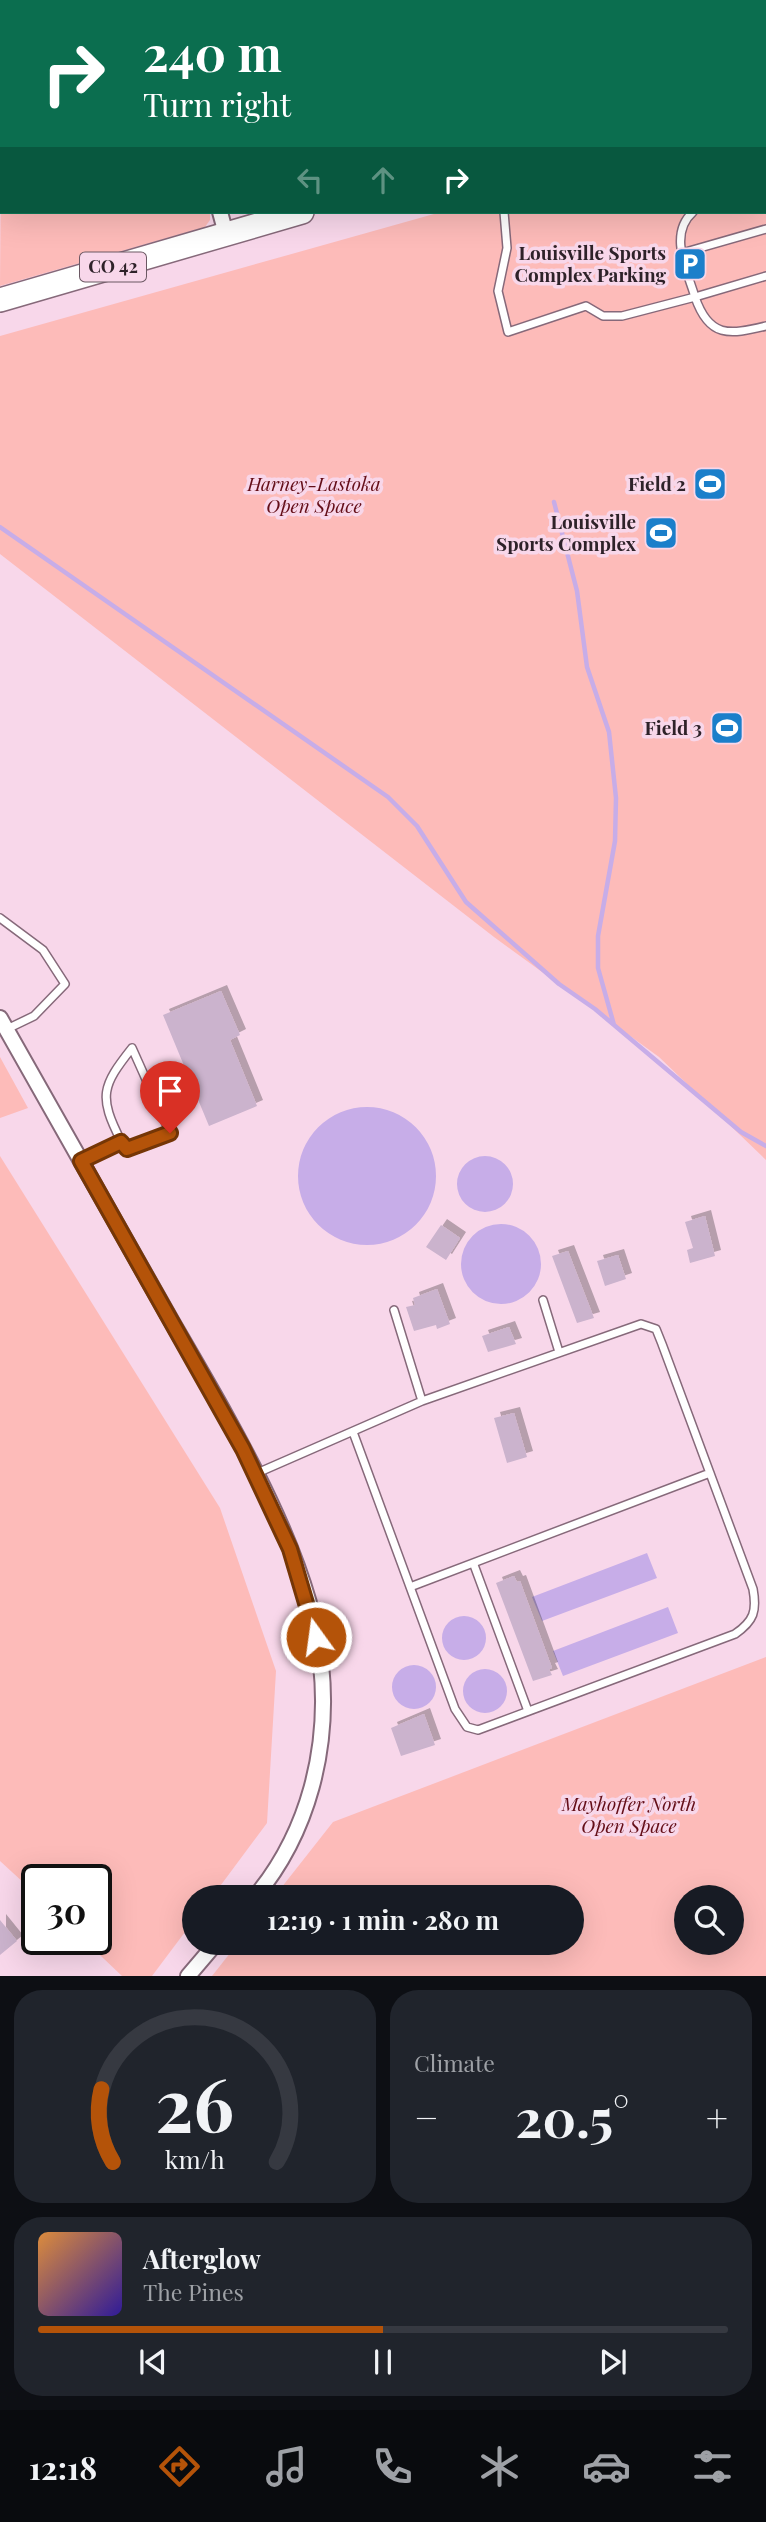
<!DOCTYPE html>
<html lang="en">
<head>
<meta charset="utf-8">
<style>
	body { margin:0; font-family:"Playfair Display",serif; background:#20242c; color:#f1f3f6; height:100vh; display:flex; flex-direction:column; font-size:26px; white-space:nowrap }
	* { box-sizing:border-box; margin:0 }
	p { font-size:23px; color:#9ea1a6 }
	.icon { flex:none; width:38px; height:38px; fill:none; stroke:currentColor; stroke-width:2; stroke-linecap:round; stroke-linejoin:round }
	.map { position:relative; height:1976px; overflow:hidden }
	.sheet { display:flex; flex-direction:column; gap:14px; padding:14px; background:#0d0f14; flex:1 }
	.sheet>* { flex:none }
	.top-card { position:absolute; left:0px; top:0px; width:766px; height:214px; box-shadow:0 7px 28px #0002; background:#0b6e4f; color:#fff; overflow:hidden }
	.tools { position:absolute; left:674px; top:1885px; display:grid; gap:14px }
	.tools a { display:grid; place-items:center; width:70px; height:70px; border-radius:50%; background:#171b24; box-shadow:0 7px 28px #0002; font-size:35px }
	.speed { position:absolute; left:21px; top:1864px; display:flex; gap:14px; font-size:35px; font-weight:700; text-align:center }
	.speed>* { display:grid; place-content:center; width:91px; height:91px; border-radius:50%; background:#171b24; box-shadow:0 7px 28px #0002; line-height:1 }
	.speed .limit { border:4px solid #111; border-radius:10px; background:#fff; color:#111 }
	.pin { position:absolute; display:grid; place-items:center; width:60px; height:60px; color:#fff; margin:-72px -30px; border-radius:50% 50% 50% 0; rotate:-45deg; box-shadow:0 0 7px #0007 }
	.pin .icon { rotate:45deg }
	.me { position:absolute; width:77px; margin:-38px; rotate:346deg; stroke-linejoin:round; filter:drop-shadow(0 0 5px #0008) }
	.turn { display:flex; align-items:center; gap:24px; height:147px; padding:0 28px; font-size:32px }
	.turn .icon { width:91px; height:91px; stroke-width:2.5 }
	.turn b { display:block; font-size:49px; line-height:60px }
	.lanes { display:flex; align-items:center; height:66px; padding:0 28px; background:#0003; justify-content:center; gap:35px; direction:ltr }
	.lanes .off { opacity:.35 }
	.big { font-size:52px; font-weight:700; line-height:1.1 }
	.sheet .card { flex:1; display:flex; flex-direction:column; justify-content:center; gap:10px; min-width:0; padding:0 24px; border-radius:28px; background:#20242c }
	.sheet .dial { align-items:center; gap:0 }
	.dial svg { height:182px; overflow:visible; fill:none; stroke:#363941; stroke-width:7; stroke-linecap:round; text-anchor:middle }
	.dial text { fill:#f1f3f6; stroke:none }
	.song { display:flex; align-items:center; gap:21px }
	.cover { width:84px; height:84px; border-radius:10px; background:linear-gradient(135deg,hsl(30 70% 55%),hsl(250 70% 35%)) }
	.played { height:7px; border-radius:4px; background:linear-gradient(90deg,#b45309 50%,#363941 50%) }
	.keys { display:flex; justify-content:space-around; direction:ltr }
	.heat { display:flex; justify-content:space-between; align-items:center; font-size:38px; direction:ltr }
	.sheet .tiles { flex:1; display:grid; gap:14px; grid-template-columns:1fr 1fr }
	.card:last-child { grid-column:span 2 }
	.trip { position:absolute; left:182px; top:1885px; width:402px; height:70px; border-radius:35px; background:#171b24; box-shadow:0 7px 28px #0002; font-weight:700; line-height:70px; text-align:center }
	.tab-bar { display:flex; height:112px; justify-content:space-around; align-items:center; background:#090b0e; color:#9ea1a6 }
	.tab-bar .icon { width:49px; height:49px }
	.tab-bar .active { color:#b45309 }
	.tab-bar b { font-size:32px; color:#f1f3f6 }
	.map>svg:first-child { display:block }
	.green { fill:#fdbbb9; fill-rule:evenodd }
	.water { fill:#c7ade8 }
	.lines { fill:none; stroke-linecap:round; stroke-linejoin:round }
	.stream { stroke:#c7ade8; stroke-width:4.5 }
	.building { fill:#cbb3cd; filter:url(#shadow) }
	.lane-casing { stroke:#86697a; stroke-width:10 }
	.street-casing { stroke:#86697a; stroke-width:18 }
	.primary-casing { stroke:#86697a; stroke-width:26 }
	.lane { stroke:#fff; stroke-width:7 }
	.street { stroke:#fff; stroke-width:14 }
	.primary { stroke:#fff; stroke-width:23 }
	.route-casing { stroke:#753606; stroke-width:18 }
	.route { stroke:#b45309; stroke-width:12 }
	.labels { text-anchor:middle; stroke-width:7; stroke-linejoin:round; paint-order:stroke }
	.shield { fill:#f8d7ea; stroke:#6b5863; stroke-width:2 }
	.shield-label { font-size:18px; font-weight:bold; fill:#2e2229 }
	.poi-label { font-size:19px; font-weight:bold; fill:#2e2229; stroke:#f8d7ea; text-anchor:end }
	.park-label { font-size:19px; font-style:italic; fill:#640e18; stroke:#f8d7ea }
</style>
</head>
<body>
<div class="map">
<svg width="766" height="1976" viewBox="0 0 766 1976">
	<defs>
		<filter id="shadow"><feDropShadow dx="6" dy="-6" stdDeviation="0" flood-color="#0004"/></filter>
	</defs>
	<rect width="100%" height="100%" fill="#f8d7ea"/>
	<path class="green" d="M2,26V212H210V220L205,227L0,286Z
		M765,115H766V1160L659,1057L494,937L0,554V336L441,212H765Z
		M0,1057L28,1108L0,1118Z
		M0,1156L220,1508L276,1671L267,1823L212,1897H194V1920L152,1976H122L83,1939H96V1880H37V1895L0,1861Z
		M766,1657V1976H212L238,1943L572,1942V1897H274L333,1822ZM686,1897H732V1942H686Z"/>
	<path class="water" d="M298 1176a69 69 0 1 1 138 0a69 69 0 1 1-138 0Z
		M457 1184a28 28 0 1 1 56 0a28 28 0 1 1-56 0Z
		M461 1264a40 40 0 1 1 80 0a40 40 0 1 1-80 0Z
		M647,1553L657,1578L542,1621L532,1597Z
		M668,1607L678,1633L563,1676L553,1651Z
		M442 1638a22 22 0 1 1 44 0a22 22 0 1 1-44 0Z
		M392 1687a22 22 0 1 1 44 0a22 22 0 1 1-44 0Z
		M463 1691a22 22 0 1 1 44 0a22 22 0 1 1-44 0Z"/>
	<g class="lines">
		<path class="stream" d="M554,502L577,591L587,667L609,732L616,798L615,841L598,936V968L614,1025
			M0,527L388,797L417,826L466,902L559,984L595,1009L741,1132L766,1146"/>
	</g>
	<path class="building" d="M221,991L240,1035L230,1040L257,1106L209,1126L163,1015Z
		M705,1216L715,1256L690,1263L687,1250L693,1248L685,1222Z
		M441,1225L460,1238L446,1260L426,1247Z
		M568,1251L594,1318L577,1323L552,1256Z
		M618,1255L626,1279L605,1286L597,1261Z
		M437,1289L450,1324L437,1329L436,1325L414,1331L406,1307L415,1305L413,1298Z
		M509,1327L516,1344L488,1352L482,1336Z
		M514,1413L527,1457L507,1463L494,1418Z
		M514,1576L517,1582L520,1581L552,1668L549,1669L552,1675L533,1681L496,1583Z
		M424,1714L435,1745L401,1756L391,1728Z
		M0,1920L17,1941L0,1955Z"/>
	<g class="lines">
		<defs>
			<path id="lane" d="M212,0L213,2
				M674,0L675,2
				M430,2L436,0
				M765,186L766,185
				M504,212L507,248L498,291L508,332L586,306L603,316H622L695,297C709,338 729,335 766,326
				M693,212C668,234 687,270 695,297L766,276
				M682,253L766,229
				M0,918L43,950L65,984L34,1016L7,1029
				M81,1161L121,1141L127,1149L170,1133L132,1048C102,1086 98,1096 121,1141
				M543,1300L559,1352
				M394,1310L422,1401
				M255,1474L422,1401L641,1324L656,1329L662,1344L753,1589C757,1611 754,1621 735,1634L478,1730L467,1727L455,1709L353,1432
				M474,1565L528,1711
				M410,1587L710,1473"/>
			<path id="street" d="M160,0V2
				M444,0V2
				M23,2L30,0
				M0,8H2
				M220,212L226,234
				M0,1018C57,1119 115,1220 172,1322C227,1417 311,1555 321,1664C330,1747 309,1832 255,1897
				M188,1976L217,1942"/>
			<path id="primary" d="M765,80H766
				M0,300L302,212"/>
		</defs>
		<use href="#lane" class="lane-casing"/>
		<use href="#street" class="street-casing"/>
		<use href="#primary" class="primary-casing"/>
		<use href="#lane" class="lane"/>
		<use href="#street" class="street"/>
		<use href="#primary" class="primary"/>
	</g>
	<g class="lines">
		<defs>
			<path id="route" d="M170,1133L127,1149L121,1142L81,1161L243,1449L290,1549L316,1637"/>
		</defs>
		<use href="#route" class="route-casing"/>
		<use href="#route" class="route"/>
	</g>
	<defs>
		<symbol id="parking-square" viewBox="-11 -11 22 22"><rect x="-9" y="-9" width="18" height="18" rx="4" fill="#1b7fca" stroke="#f8d7ea"/><path d="M-3.5-5.5H1a3.5 3.5 0 0 1 0 7H-1V5.5H-3.5ZM-1-3.4V-.6H.8a1.4 1.4 0 0 0 0-2.8Z" fill="#fff"/></symbol>
		<symbol id="stadium-square" viewBox="-11 -11 22 22"><rect x="-9" y="-9" width="18" height="18" rx="4" fill="#1b7fca" stroke="#f8d7ea"/><path d="M0-5a6.5 5 0 1 0 0 10a6.5 5 0 1 0 0-10ZM-3.5-1.8h7v3.6h-7Z" fill="#fff"/></symbol>
	</defs>
	<g fill-rule="evenodd">
		<use href="#parking-square" x="671" y="245" width="38" height="38"/>
		<use href="#stadium-square" x="691" y="465" width="38" height="38"/>
		<use href="#stadium-square" x="642" y="514" width="38" height="38"/>
		<use href="#stadium-square" x="708" y="709" width="38" height="38"/>
	</g>
	<g class="labels">
		<rect class="shield" x="80" y="252.5" width="66" height="29" rx="5"/>
		<g class="shield-label">
			<text x="113" y="273">CO 42</text>
		</g>
		<g class="poi-label">
			<text x="666" y="260">Louisville Sports<tspan x="666" dy="22">Complex Parking</tspan></text>
			<text x="686" y="491">Field 2</text>
			<text x="636" y="529">Louisville<tspan x="636" dy="22">Sports Complex</tspan></text>
			<text x="702" y="735">Field 3</text>
		</g>
		<g class="park-label">
			<text x="314" y="491">Harney-Lastoka<tspan x="314" dy="22">Open Space</tspan></text>
			<text x="629" y="1811">Mayhoffer North<tspan x="629" dy="22">Open Space</tspan></text>
		</g>
	</g>
</svg>
<div class="tools">
<a><svg class="icon" aria-label="search" viewBox="0 0 24 24"><circle cx="10" cy="10" r="6"/><path d="M15 15l6 6"/></svg></a>
</div>
<div class="speed"><div class="limit">30</div></div>
<div class="pin" style="left:170px;top:1133px;background:#d93025"><svg class="icon" aria-label="arrive" viewBox="0 0 24 24"><path d="M6 21V4h12l-3 4 3 4H6"/></svg></div>
<svg class="me" style="left:316px;top:1637px" viewBox="-20 -20 40 40"><circle r="17" fill="#b45309" stroke="#fff" stroke-width="3"/><path d="M0-11L8 9 0 5-8 9z" fill="#fff"/></svg>
<div class="trip">12:19 · 1 min · 280 m</div>
<div class="top-card">
<div class="turn"><svg class="icon" aria-label="right" viewBox="0 0 24 24"><path d="M7 20v-9h11M14 6l5 5-5 5"/></svg><div><b>240 m</b>Turn right</div></div>
<div class="lanes"><svg class="icon off" aria-label="left" viewBox="0 0 24 24"><path d="M17 20v-9H6M10 6l-5 5 5 5"/></svg><svg class="icon off" aria-label="ahead" viewBox="0 0 24 24"><path d="M12 20V5M6 11l6-6 6 6"/></svg><svg class="icon" aria-label="right" viewBox="0 0 24 24"><path d="M7 20v-9h11M14 6l5 5-5 5"/></svg></div>
</div>
</div>
<section class="sheet">
<div class="tiles">
<div class="card dial"><svg viewBox="0 0 100 80">
<path d="M14 69A42 42 0 1 1 86 69"/>
<path d="M14 69A42 42 0 0 1 9 37" stroke="#b45309"/>
<text x="50" y="56" font-size="32" font-weight="700">26</text>
<text x="50" y="72" font-size="11">km/h</text>
</svg></div>
<div class="card"><p>Climate</p>
<div class="heat"><a>−</a><b class="big">20.5°</b><a>+</a></div>
</div>
<div class="card">
<div class="song"><i class="cover"></i><div><b>Afterglow</b><p>The Pines</p></div></div>
<div class="played"></div>
<div class="keys"><svg class="icon" aria-label="previous" viewBox="0 0 24 24"><path d="M18 5L8 12l10 7zM5 5v14"/></svg><svg class="icon" aria-label="pause" viewBox="0 0 24 24"><path d="M8 5v14M16 5v14"/></svg><svg class="icon" aria-label="next" viewBox="0 0 24 24"><path d="M6 5l10 7-10 7zM19 5v14"/></svg></div>
</div>
</div>
</section>
<nav class="tab-bar">
<b>12:18</b>
<svg class="icon active" aria-label="directions" viewBox="0 0 24 24"><path d="M12 3l9 9-9 9-9-9zM9 14v-3h6M13 9l2 2-2 2"/></svg>
<svg class="icon" aria-label="music" viewBox="0 0 24 24"><path d="M9 18V5l10-2v13"/><circle cx="6" cy="18" r="3"/><circle cx="16" cy="16" r="3"/></svg>
<svg class="icon" aria-label="phone" viewBox="0 0 24 24"><path d="M5 4h4l2 5-3 2q2 4 5 5l2-3 5 2v4C11 20 4 13 5 4z"/></svg>
<svg class="icon" aria-label="climate" viewBox="0 0 24 24"><path d="M12 3v18M4 7l16 10M4 17L20 7"/></svg>
<svg class="icon" aria-label="car" viewBox="0 0 24 24"><path d="M5 17H2v-5l4-1 3-4h7l3 4 3 1v5h-3M9 17h6M6 11h13"/><circle cx="7" cy="17" r="2"/><circle cx="17" cy="17" r="2"/></svg>
<svg class="icon" aria-label="filters" viewBox="0 0 24 24"><path d="M4 7h16M4 17h16"/><circle cx="9" cy="7" r="2"/><circle cx="15" cy="17" r="2"/></svg>
</nav>
</body>
</html>
